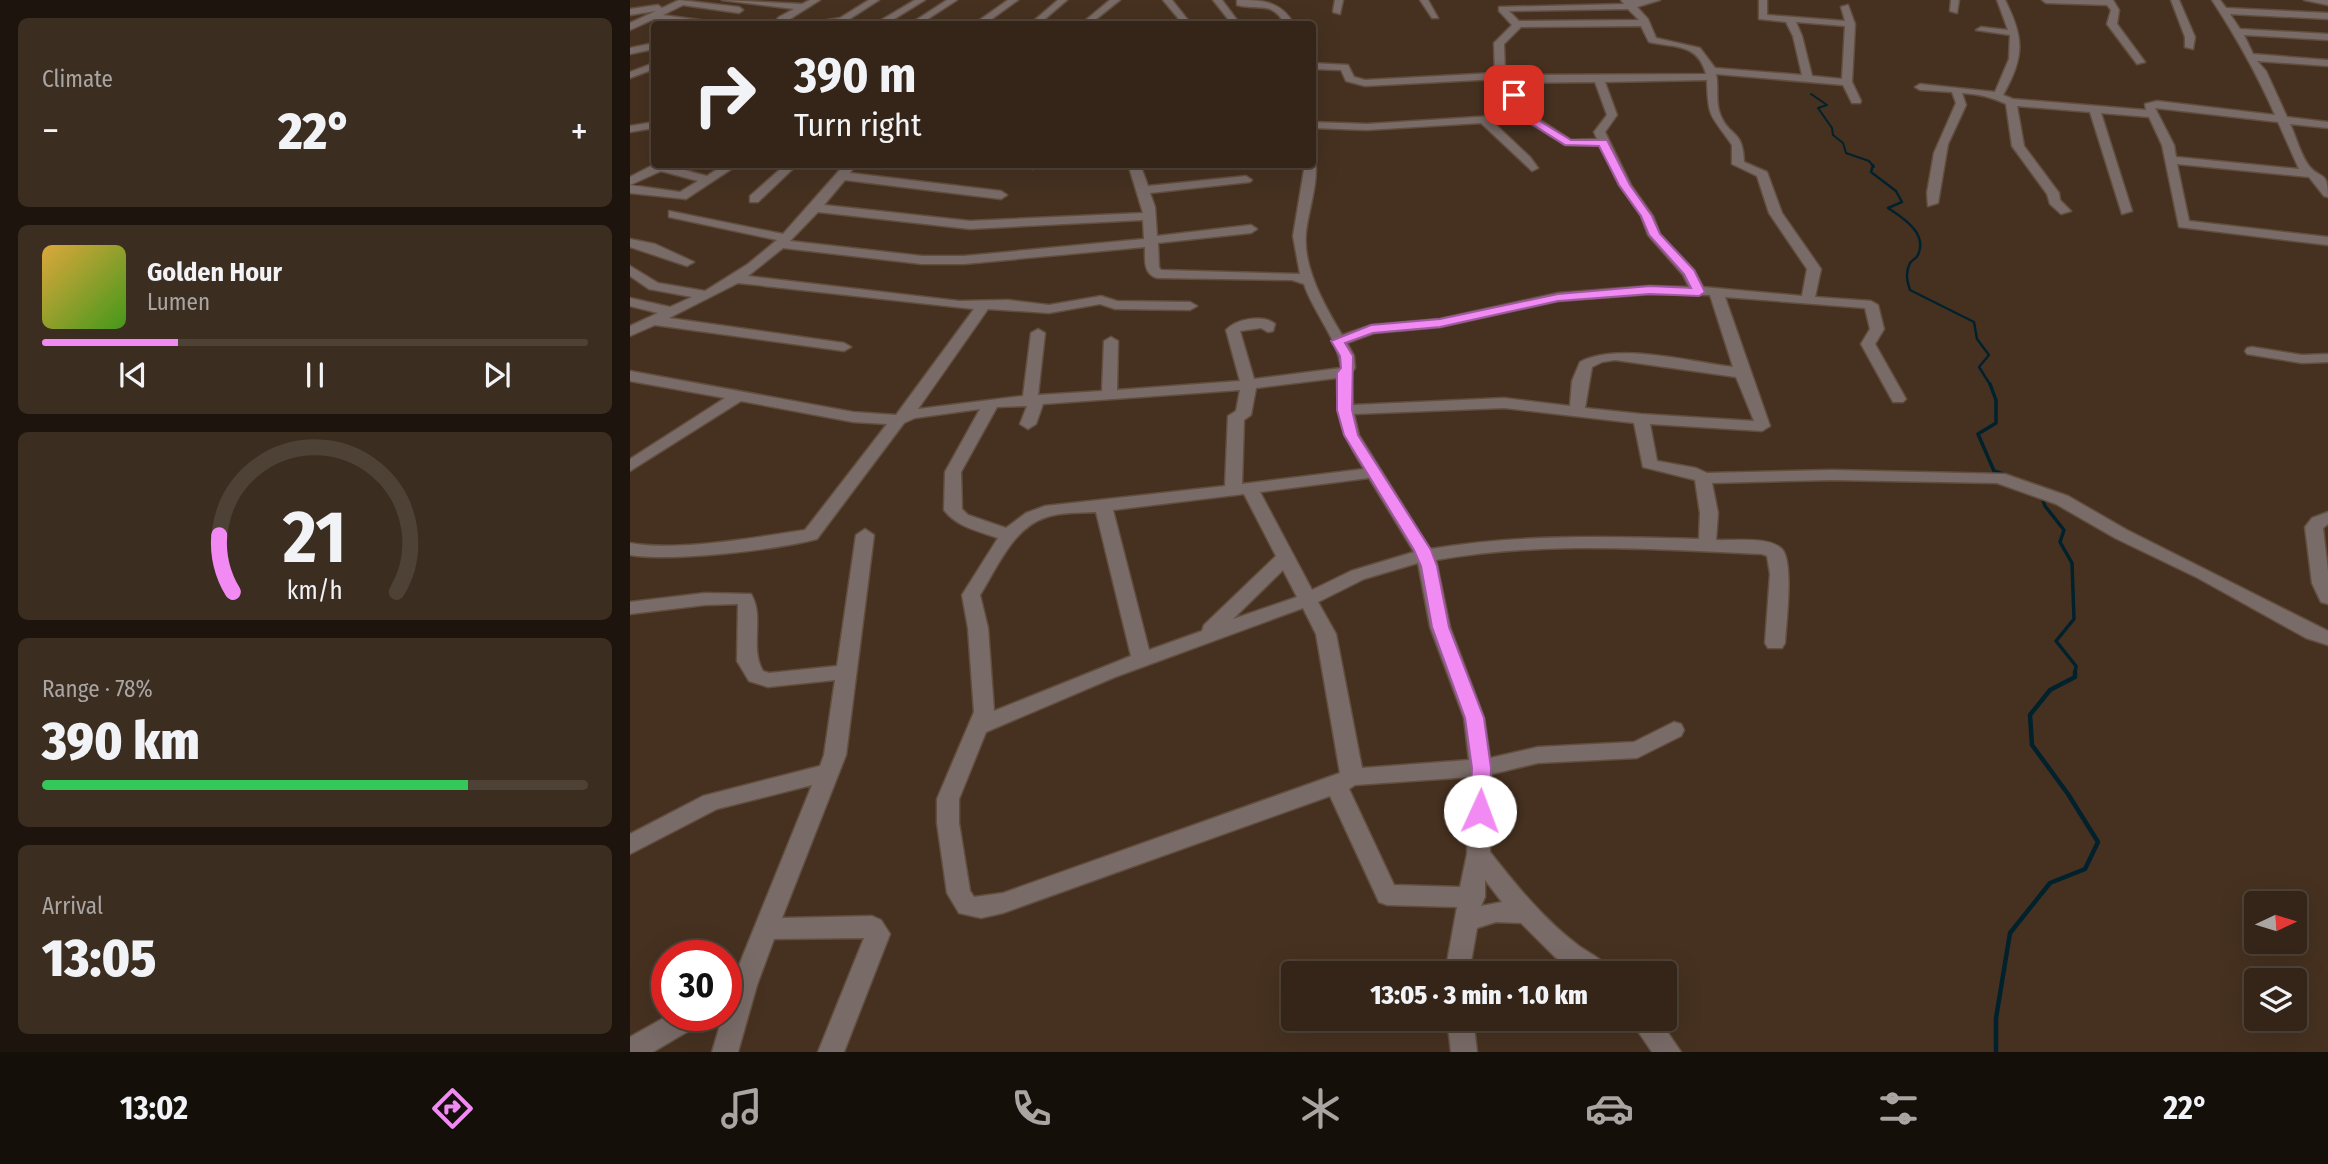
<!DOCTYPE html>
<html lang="en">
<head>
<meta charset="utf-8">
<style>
	body { margin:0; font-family:"Fira Sans Condensed",sans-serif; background:#3c2d21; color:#f1f3f6; height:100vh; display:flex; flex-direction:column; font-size:26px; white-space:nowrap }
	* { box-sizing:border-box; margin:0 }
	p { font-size:23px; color:#a9a5a2 }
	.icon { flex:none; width:38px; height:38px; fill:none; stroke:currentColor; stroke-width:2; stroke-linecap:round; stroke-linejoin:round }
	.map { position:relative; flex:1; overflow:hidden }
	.details { display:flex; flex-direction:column; gap:18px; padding:18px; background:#1d140d; width:630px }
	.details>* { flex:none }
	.banner { position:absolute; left:21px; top:21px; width:665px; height:147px; border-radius:7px; box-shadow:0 7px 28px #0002,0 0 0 2px #4e4237; background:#342518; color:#f1f3f6; overflow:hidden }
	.needle { width:46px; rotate:86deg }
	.buttons { position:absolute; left:1614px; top:891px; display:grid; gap:14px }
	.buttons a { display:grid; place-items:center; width:63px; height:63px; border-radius:7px; background:#342518; box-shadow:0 7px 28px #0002,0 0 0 2px #4e4237; font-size:35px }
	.speed { position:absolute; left:21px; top:940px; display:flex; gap:14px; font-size:35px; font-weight:700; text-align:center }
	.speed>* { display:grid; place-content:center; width:91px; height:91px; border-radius:50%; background:#342518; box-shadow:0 7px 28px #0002,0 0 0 2px #4e4237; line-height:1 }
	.speed .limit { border:10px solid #d22; background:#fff; color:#111 }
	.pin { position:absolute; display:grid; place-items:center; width:60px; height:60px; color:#fff; margin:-30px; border-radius:14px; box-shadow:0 4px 10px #0006 }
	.me { position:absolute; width:77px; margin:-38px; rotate:2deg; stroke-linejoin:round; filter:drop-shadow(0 0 5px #0008) }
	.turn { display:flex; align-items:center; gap:24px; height:147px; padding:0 28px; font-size:32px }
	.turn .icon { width:91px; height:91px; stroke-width:2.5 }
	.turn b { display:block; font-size:49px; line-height:60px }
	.big { font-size:52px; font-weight:800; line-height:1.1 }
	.details .tile { flex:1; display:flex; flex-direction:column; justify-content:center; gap:10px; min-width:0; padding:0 24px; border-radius:10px; background:#3c2d21 }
	.details .dial { align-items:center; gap:0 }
	.dial svg { height:182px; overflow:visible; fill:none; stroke:#4e4237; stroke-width:7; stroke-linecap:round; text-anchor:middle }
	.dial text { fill:#f1f3f6; stroke:none }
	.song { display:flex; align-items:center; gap:21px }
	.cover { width:84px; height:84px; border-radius:10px; background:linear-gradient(135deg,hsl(40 70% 55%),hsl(100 70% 35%)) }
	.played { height:7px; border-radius:4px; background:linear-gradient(90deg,#f28af3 25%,#4e4237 25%) }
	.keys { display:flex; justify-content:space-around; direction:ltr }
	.heat { display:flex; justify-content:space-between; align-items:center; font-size:38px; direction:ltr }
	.charge { height:10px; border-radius:5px; background:linear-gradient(90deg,#34c759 78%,#4e4237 0) }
	.trip { position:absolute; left:651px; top:961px; width:396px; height:70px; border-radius:7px; background:#342518; box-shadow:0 7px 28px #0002,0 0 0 2px #4e4237; font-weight:800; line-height:70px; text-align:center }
	.dock { display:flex; height:112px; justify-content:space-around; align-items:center; background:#150f0a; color:#a9a5a2 }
	.dock .icon { width:49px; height:49px }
	.dock .selected { color:#f28af3 }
	.dock b { font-size:32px; color:#f1f3f6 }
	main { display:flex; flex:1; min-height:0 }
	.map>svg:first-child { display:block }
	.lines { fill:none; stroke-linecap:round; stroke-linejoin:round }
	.stream-far3 { stroke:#01222c; stroke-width:2 }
	.stream-far2 { stroke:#01222c; stroke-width:2.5 }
	.stream-far1 { stroke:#01222c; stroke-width:3.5 }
	.stream { stroke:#01222c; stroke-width:4.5 }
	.minor-casing { stroke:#624e3e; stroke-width:3 }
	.minor { fill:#796b68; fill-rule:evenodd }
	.route { fill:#f28af3; stroke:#9d5a9e; stroke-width:2 }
</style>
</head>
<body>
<main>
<section class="details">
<div class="tile"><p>Climate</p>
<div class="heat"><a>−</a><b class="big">22°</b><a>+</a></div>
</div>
<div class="tile">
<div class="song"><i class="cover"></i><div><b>Golden Hour</b><p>Lumen</p></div></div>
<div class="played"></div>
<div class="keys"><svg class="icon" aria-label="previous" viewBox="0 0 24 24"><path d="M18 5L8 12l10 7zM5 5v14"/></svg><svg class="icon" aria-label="pause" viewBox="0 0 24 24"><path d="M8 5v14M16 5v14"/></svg><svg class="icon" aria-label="next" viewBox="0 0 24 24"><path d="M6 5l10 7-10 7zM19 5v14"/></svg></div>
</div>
<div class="tile dial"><svg viewBox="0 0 100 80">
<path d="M14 69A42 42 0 1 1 86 69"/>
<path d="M14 69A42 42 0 0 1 8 44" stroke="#f28af3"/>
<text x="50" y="56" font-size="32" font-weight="700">21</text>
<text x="50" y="72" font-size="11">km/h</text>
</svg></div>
<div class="tile"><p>Range · 78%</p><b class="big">390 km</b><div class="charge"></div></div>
<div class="tile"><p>Arrival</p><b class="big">13:05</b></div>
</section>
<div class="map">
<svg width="1698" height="1052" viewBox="0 0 1698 1052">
	<rect width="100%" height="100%" fill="#463120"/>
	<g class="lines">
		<path class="stream-far3" d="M1181,94L1197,105L1188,108L1202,128L1203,135L1213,143L1216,153L1239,161L1244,167"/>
		<path class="stream-far2" d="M1243,165L1241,172L1266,191L1272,202L1258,208C1273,218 1298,233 1288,255C1286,259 1282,260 1280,263C1275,273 1277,281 1280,290L1344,322L1347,339L1359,355L1349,367L1361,386"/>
		<path class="stream-far1" d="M1360,384L1366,400V423L1348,434L1364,471L1376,475
			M1411,495L1415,506L1434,530L1430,542L1442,563L1444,619L1426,641L1446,666L1445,674"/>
		<path class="stream" d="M1366,1052V1018L1380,933L1420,883L1455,869L1468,842L1438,794L1402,745L1400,715L1420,690L1445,677V672"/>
		<defs>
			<path id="minor" d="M49,0L109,7L113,10L109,13L53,5L33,15L76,21L80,24L24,19L0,30V23L26,11L0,15V9L28,5L32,8Z
				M92,0L172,4L180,0H190L152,24H143L149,17L164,9Z
				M239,0H249L215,22L175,24L210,18Z
				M285,0H295L256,24L248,22Z
				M317,0H327L290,24H280Z
				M378,0H388L359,21H377L381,24H344Z
				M428,0H437L409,24H400Z
				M480,0H490L460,24H451Z
				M533,0H542L561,24H553Z
				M583,0H592L610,24H602Z
				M607,0C631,0 650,0 664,24H655C641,0 630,11 607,5Z
				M705,0H713L710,14L703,12Z
				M790,0H798L808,18H802Z
				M991,0H1030L1007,7L1018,19L1026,38L1070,48L1085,68L1172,75L1163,36L1156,22L1129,19V0H1137V15L1215,21L1211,7L1218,5L1225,24L1222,82L1231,101L1230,103H1222L1213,85L1086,74C1089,87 1085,101 1090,114C1099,138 1113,128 1114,162L1137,172L1152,213L1191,269L1185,297L1241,301L1248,305L1254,329L1245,344L1276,399L1273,402H1263L1231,344L1240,329L1235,308L1095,297L1140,426L1132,431L1020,424L1027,461L1066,468L1077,473L1202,470L1375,474L1438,496L1497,530L1698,631V645L1676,638L1568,578L1485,538L1426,504L1367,483L1202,480L1082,483L1088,513L1086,540C1104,541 1138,536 1152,549C1164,562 1156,625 1155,643L1152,648H1138L1135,643L1140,574L1137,556L1132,554C1023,549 913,541 806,560L820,627L854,718L860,758L908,747L1004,742L1044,722L1051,724L1054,730L1051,736L1007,758L908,763L862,774L860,852C886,885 914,920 949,946C960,954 976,960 981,973H948L925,957L891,923L866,922L847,928L839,973H815L827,907L757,905L749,902L700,796L373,913L351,918L329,913L317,893L307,823V799L344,712L338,628L332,595L368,538C348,531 327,527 314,510L315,472L350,409L285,418L274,423L187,539C146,550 41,562 0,555V543C48,552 126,537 175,530L257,424L223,422L111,401L0,471V459L95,398L0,381V371L223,412L266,415L344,309L108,283L39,318L214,343L221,347L214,351L25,325L0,336V326L28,313L0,306V298L40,307L62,297L19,289L0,276V266L28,283L75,291L118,264L147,240L39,217V211L153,234L215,164H226L220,173L371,191L377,195L371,199L215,180L194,205L340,221L513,213L498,164H510L518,186L616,176L622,180L620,182L520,193L525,207L527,236L621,225L627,229L621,233L528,243L529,267L531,270L670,274L663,236L675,164L685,162C689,179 678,213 676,232C672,267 695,306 712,335L742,325L810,319L928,293L1020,286L1059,287L1053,275L1018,235L1011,216L989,185L970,145H935L895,120L863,122L900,157L908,168L902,171L851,123L737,130L682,128V122L737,124L894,114L868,79L735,86L716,81L711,70L682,69V63L718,65L724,77L735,80L865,73L864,43L882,25L869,11V7L994,4ZM998,9L1009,20L889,21L879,11ZM1166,22L1215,26L1212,79L1182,76L1172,36ZM1011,26L1019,42C1045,48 1068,43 1076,74L875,75L874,44L891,27ZM1077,80C1078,120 1081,114 1102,145V164L1127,176L1139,213L1177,269L1172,296L1073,287L1064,270L1030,234L1023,216L1001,185L975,132L987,115L975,82ZM965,82L977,115L964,132L967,139L941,140L904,116L903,111L882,83ZM188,212L340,229L513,220L514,239L334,256H292L160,241ZM515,247C515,259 513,274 527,278L662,280L674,284C683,312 708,339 711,368L624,379L610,331L631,328L638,332L643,331L645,324C633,314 606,319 596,330L610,381L487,390L488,341L481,337L474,341L472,391L408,395L415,333L408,329L401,333L393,396L288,409L358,309L419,313L470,304L485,309L560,310L567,306L560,302L487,301L471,296L419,305L378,300L329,301L118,276L153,248L292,264H334ZM1020,294L1080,295L1103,367C1061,362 987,342 950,362L942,381L940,406L874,398L723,405L721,373L725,368L724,356L717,343L744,333L810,327L928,301ZM985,360L1106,377L1124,421L1011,414L955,408L962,367L972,362ZM707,378C707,423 711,432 734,469L612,484L614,420L621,415L626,388ZM610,390L606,411L598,416L595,486L415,506L396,513L376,528L338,515L332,509L331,472L367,407L397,406L390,424L398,429L406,424L413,404ZM874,408L1004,423L1013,467L1065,480L1070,513L1069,539C979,536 889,534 800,549L729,435L724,414ZM739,478L784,552L721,571L682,590L630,492ZM614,494L646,556L574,625L572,631L519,650L483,510ZM466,512L501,656L364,711L358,628L350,595C367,568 383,527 417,517C431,512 450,513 466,512ZM788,563L800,627L834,718L839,760L732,768L706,634L688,602L734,579ZM653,570L667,597L603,619ZM673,608L686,634L710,773L373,893L344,897L340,891L329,823V799L356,732L485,677ZM840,777L837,854L830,887L764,885L719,789L725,785ZM855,880L872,902L851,906L855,897Z
				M1321,0H1329L1327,13L1320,11Z
				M1367,0H1375C1394,38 1395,56 1373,95L1383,99L1516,110L1515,104L1527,101L1645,115C1627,74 1606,37 1582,0H1590L1596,8L1698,13V19L1600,14L1610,29L1698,34V40L1614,35L1623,54L1698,60V66L1627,61L1636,71L1657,117L1698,122V128L1660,124C1666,136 1670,154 1679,166C1690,180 1698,169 1698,197L1694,196L1679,177L1547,164L1559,221L1698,237V245L1549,227L1532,145L1519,117L1471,113L1502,211L1492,214L1460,112L1387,106L1394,146L1429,193L1430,200L1441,211L1431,214L1420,204L1417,194L1382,146L1376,104C1362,97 1348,94 1332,93L1336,105L1318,144L1308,203L1298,206L1297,193L1304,153L1326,103L1322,92L1290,90L1285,87L1290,84L1365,92L1379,59L1380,35L1346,30L1351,27L1378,30ZM1525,108L1648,122L1669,169L1546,157L1544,145Z
				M1412,0H1483L1489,10L1487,24L1515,62L1507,64L1477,24L1481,10L1477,5L1416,3Z
				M1541,0H1549L1565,37L1563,49L1555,47V37Z
				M1674,0H1698V5Z
				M24,43V49L0,54V48Z
				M24,63V69L0,78V72Z
				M24,122V128L0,132V126Z
				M25,164C42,164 58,172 77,176L95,164H109L56,199L0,193V177ZM31,171L68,181L50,192L0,185Z
				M156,164H168L128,202H120V196Z
				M387,164H408L409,166L403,169Z
				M0,239L25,244L64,262L57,266L0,247Z
				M1622,347L1672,355L1698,354V362L1672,363L1617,354L1615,351L1617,348Z
				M1698,512V524L1693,528L1698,571V604L1691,602L1682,583L1675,527L1682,518Z
				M235,529L244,535L216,755L152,918L242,916L251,920L260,934L214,1052H188L234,938L144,939L127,985L108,1052H82L93,1015H96L101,985L182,785L87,809L0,854V834L73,796L190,766L194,755L205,680L138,687L119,681L107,661L108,604L75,605L0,614V602L75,593L121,594C135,617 119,647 133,671L139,673L207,666L226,535Z
				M39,1015H76L72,1023L23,1052H0V1037Z
				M817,1018H843L847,1052H821Z
				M999,1018H1028L1051,1052H1022Z"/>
		</defs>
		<use href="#minor" class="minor-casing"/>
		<use href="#minor" class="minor"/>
	</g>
	<path class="route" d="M884,93L900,106L905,114L903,117L941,140H977L1000,185L1022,216L1030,234L1064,270L1075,292L1069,296L1020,294L928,301L810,327L743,333L715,343L723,356L722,410L728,435L801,550L807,566L819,627L854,718L861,768L860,811L857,817L850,819L843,817L840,811L842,768L835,718L802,627L791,566L784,550L714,435L707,410V373L711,368L710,356L701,341L741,325L810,319L928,294L1020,286L1061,288L1054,274L1019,235L1011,216L989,185L969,146L935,145L894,119L893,109L880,95Z"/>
</svg>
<div class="buttons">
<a><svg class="needle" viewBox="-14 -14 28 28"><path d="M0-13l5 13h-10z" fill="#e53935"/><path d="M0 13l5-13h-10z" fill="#a9a5a2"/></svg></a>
<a><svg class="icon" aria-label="layers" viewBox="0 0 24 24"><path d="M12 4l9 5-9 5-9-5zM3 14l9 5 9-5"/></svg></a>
</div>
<div class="speed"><div class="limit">30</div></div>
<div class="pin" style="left:884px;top:95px;background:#d93025"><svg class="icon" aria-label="arrive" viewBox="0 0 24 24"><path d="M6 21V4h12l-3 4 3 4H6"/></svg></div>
<svg class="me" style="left:850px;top:811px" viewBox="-20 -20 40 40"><circle r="19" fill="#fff"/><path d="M0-13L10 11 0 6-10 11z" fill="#f28af3"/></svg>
<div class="trip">13:05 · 3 min · 1.0 km</div>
<div class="banner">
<div class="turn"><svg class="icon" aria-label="right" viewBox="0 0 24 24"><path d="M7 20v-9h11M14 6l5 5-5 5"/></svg><div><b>390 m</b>Turn right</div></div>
</div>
</div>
</main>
<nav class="dock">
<b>13:02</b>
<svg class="icon selected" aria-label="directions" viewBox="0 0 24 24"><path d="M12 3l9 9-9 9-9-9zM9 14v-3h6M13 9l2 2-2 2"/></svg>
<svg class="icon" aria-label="music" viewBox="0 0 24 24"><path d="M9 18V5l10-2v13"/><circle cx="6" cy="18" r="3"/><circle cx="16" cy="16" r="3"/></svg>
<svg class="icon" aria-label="phone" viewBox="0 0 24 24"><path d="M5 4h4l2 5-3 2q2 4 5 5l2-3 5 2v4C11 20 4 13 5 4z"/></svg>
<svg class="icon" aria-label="climate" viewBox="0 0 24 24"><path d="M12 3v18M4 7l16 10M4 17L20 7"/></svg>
<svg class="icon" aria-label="car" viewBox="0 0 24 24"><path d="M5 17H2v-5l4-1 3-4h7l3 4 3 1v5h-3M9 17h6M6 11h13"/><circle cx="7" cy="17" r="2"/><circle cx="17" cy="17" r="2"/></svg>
<svg class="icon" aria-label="filters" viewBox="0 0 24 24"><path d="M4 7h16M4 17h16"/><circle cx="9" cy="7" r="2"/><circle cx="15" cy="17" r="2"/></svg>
<b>22°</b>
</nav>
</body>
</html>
